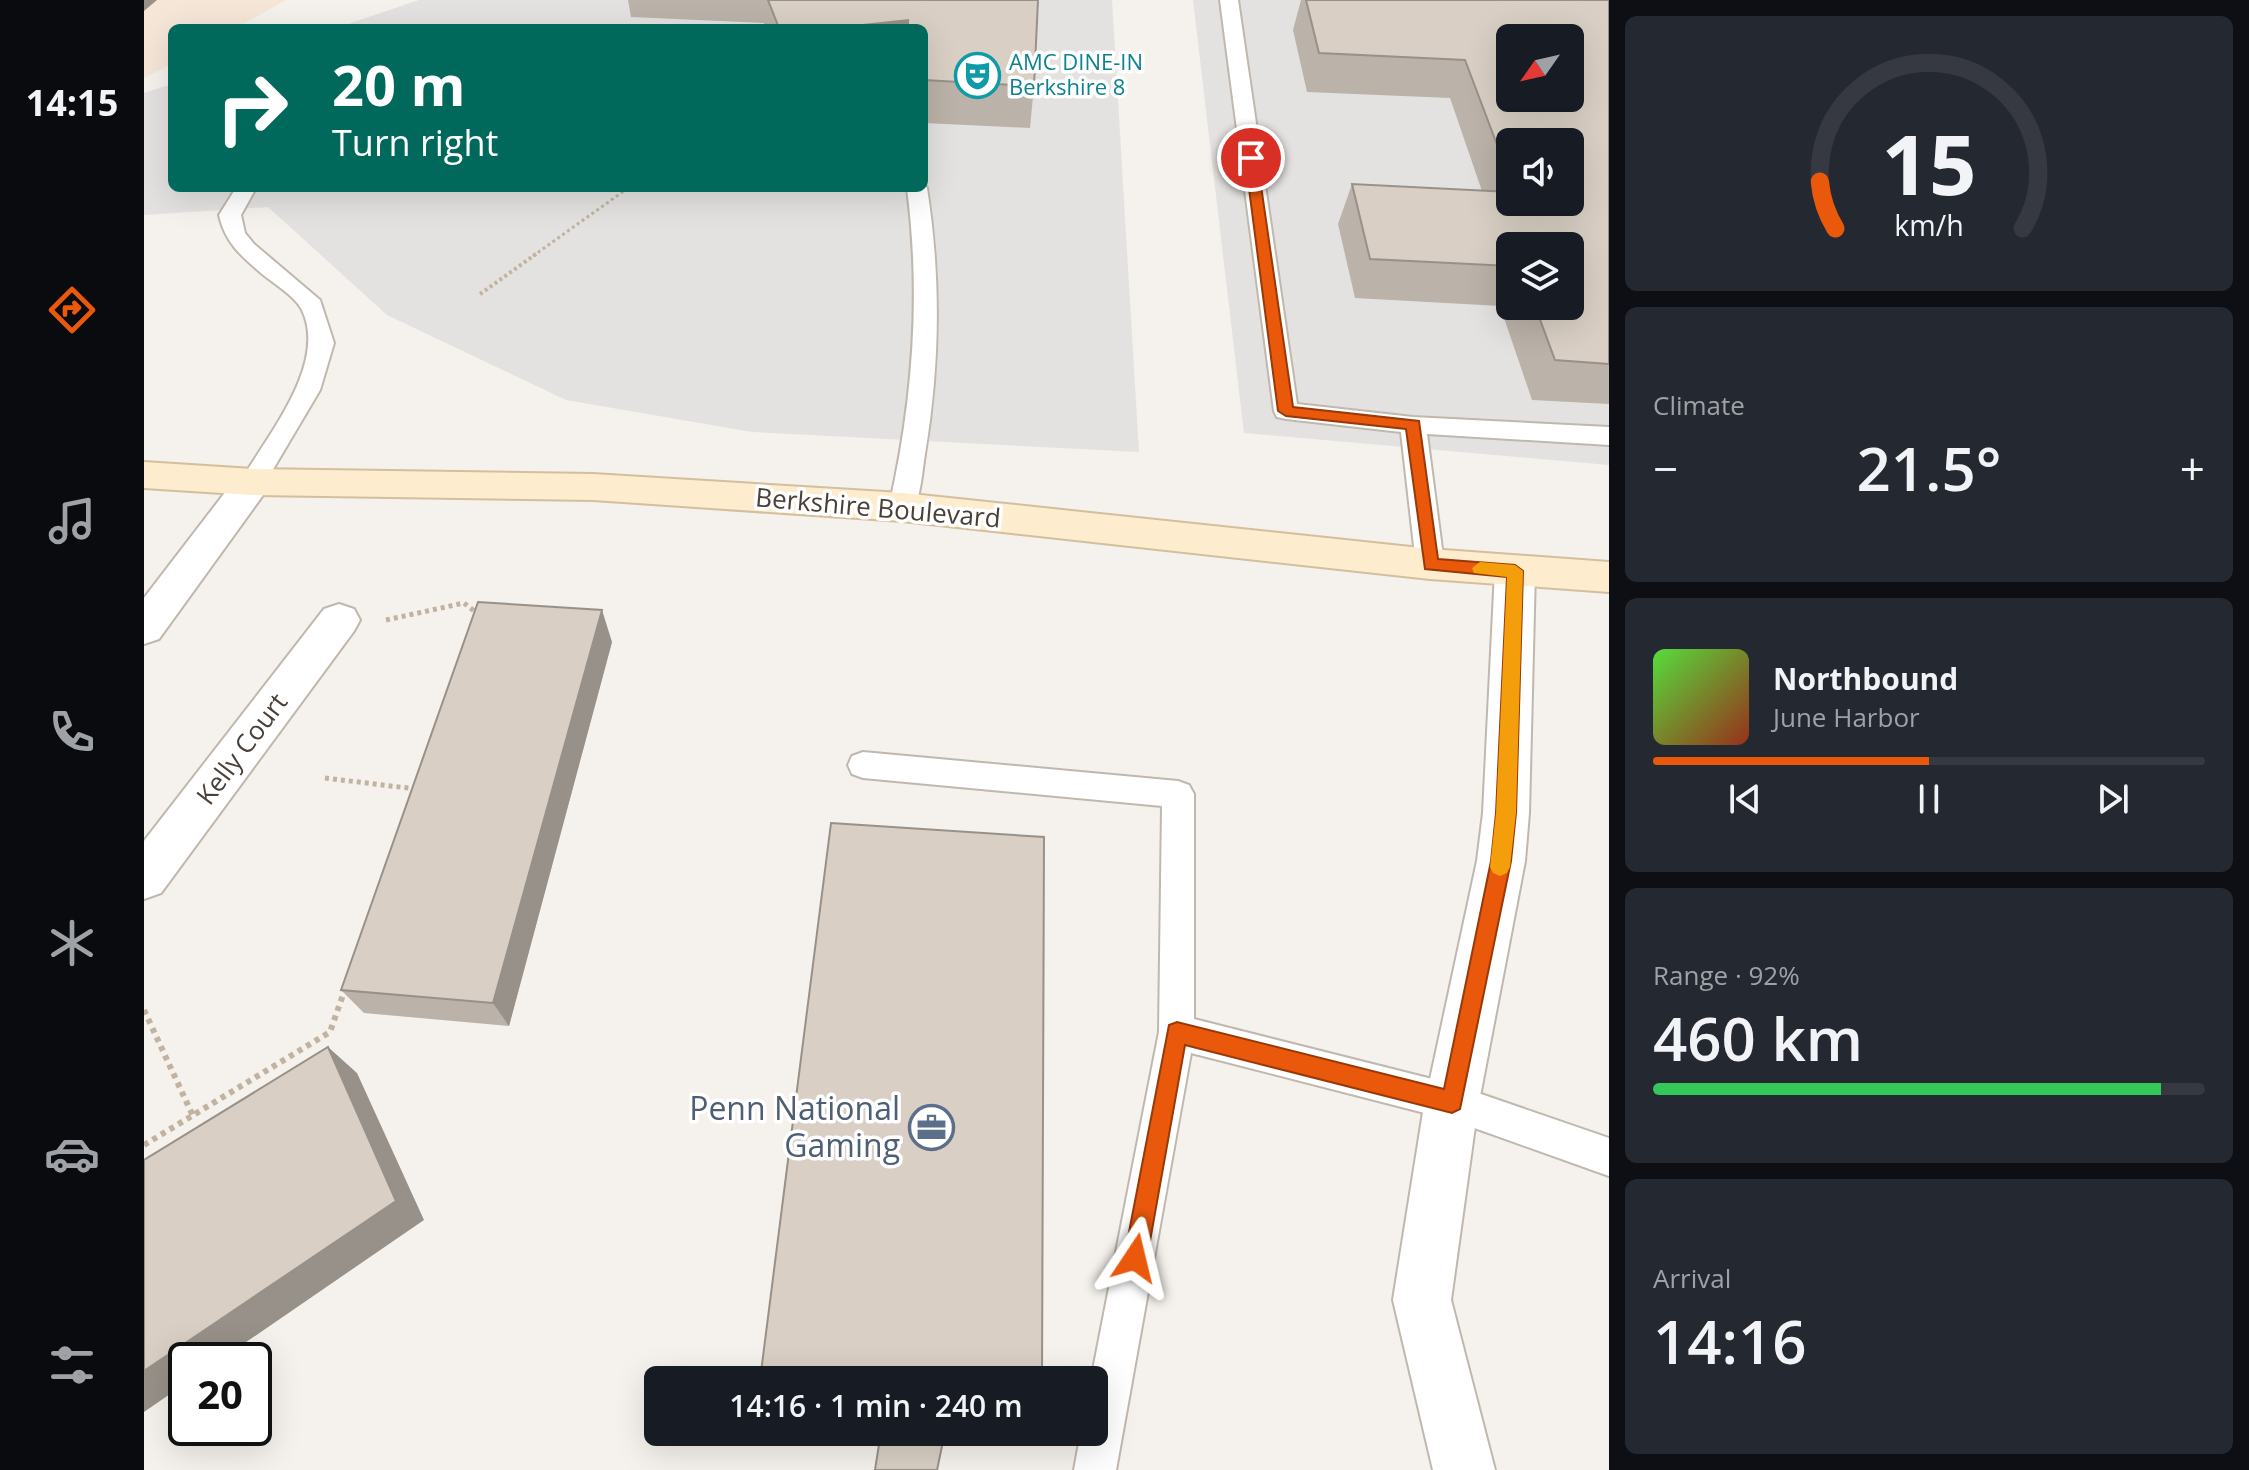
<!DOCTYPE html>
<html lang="en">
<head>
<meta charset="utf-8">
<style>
	body { margin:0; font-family:"Open Sans",sans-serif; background:#242831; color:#f1f3f6; height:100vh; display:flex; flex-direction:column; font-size:30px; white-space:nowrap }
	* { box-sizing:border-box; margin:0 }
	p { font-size:26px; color:#9ea1a6 }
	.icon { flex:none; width:44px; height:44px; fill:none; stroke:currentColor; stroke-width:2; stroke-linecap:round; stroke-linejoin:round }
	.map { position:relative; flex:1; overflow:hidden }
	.drawer { display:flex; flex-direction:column; gap:16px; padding:16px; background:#0d0f14; width:640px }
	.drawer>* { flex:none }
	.top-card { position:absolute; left:24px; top:24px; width:760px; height:168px; border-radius:12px; box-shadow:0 8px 32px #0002; background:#00695c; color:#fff; overflow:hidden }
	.needle { width:52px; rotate:236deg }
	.fabs { position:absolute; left:1352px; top:24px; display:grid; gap:16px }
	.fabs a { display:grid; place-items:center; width:88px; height:88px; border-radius:12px; background:#171b24; box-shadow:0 8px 32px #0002; font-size:40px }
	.speed { position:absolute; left:24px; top:1342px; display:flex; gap:16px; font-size:40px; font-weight:700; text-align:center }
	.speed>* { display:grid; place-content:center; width:104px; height:104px; border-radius:50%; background:#171b24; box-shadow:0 8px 32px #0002; line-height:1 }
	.speed .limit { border:4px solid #111; border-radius:12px; background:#fff; color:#111 }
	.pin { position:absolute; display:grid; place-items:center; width:68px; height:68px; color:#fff; margin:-34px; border:4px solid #fff; border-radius:50%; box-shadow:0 2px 8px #0007 }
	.me { position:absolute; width:88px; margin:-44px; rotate:10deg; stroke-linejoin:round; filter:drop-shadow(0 0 6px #0008) }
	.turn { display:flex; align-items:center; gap:28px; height:168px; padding:0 32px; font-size:36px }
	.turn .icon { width:104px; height:104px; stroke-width:2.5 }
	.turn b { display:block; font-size:56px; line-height:68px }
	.big { font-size:60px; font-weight:600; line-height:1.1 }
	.drawer .widget { flex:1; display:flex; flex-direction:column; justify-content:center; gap:12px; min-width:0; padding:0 28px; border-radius:12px; background:#242831 }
	.drawer .dial { align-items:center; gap:0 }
	.dial svg { height:208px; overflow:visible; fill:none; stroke:#363941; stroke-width:7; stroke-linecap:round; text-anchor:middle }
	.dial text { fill:#f1f3f6; stroke:none }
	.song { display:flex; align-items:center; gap:24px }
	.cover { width:96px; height:96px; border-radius:12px; background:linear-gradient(135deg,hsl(110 70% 55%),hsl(10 70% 35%)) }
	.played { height:8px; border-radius:4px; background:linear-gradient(90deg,#ea580c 50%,#363941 50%) }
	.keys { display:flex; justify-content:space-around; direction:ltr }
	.heat { display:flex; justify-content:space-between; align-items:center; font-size:44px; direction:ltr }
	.charge { height:12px; border-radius:6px; background:linear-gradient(90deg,#34c759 92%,#363941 0) }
	.trip { position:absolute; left:500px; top:1366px; width:464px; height:80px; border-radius:12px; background:#171b24; box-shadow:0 8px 32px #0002; font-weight:600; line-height:80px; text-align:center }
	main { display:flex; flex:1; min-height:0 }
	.tabs { display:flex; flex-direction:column; width:144px; justify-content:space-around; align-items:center; background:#090b0e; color:#9ea1a6 }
	.tabs .icon { width:56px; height:56px }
	.tabs .selected { color:#ea580c }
	.tabs b { font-size:36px; color:#f1f3f6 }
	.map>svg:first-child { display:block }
	.commercial { fill:#f5e6d8 }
	.parking { fill:#e4e2e0; fill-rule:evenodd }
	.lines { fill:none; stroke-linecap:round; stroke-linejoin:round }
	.lane-casing { stroke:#c0b8ae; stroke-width:4 }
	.street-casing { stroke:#c0b8ae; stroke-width:4 }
	.secondary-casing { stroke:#d3bf9d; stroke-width:4 }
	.path-far3 { stroke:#c2b2a0; stroke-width:3; stroke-dasharray:3 3; stroke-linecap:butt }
	.path-far2 { stroke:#c2b2a0; stroke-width:4; stroke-dasharray:3 3; stroke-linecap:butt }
	.path-far1 { stroke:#c2b2a0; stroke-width:5; stroke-dasharray:4 4; stroke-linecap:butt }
	.path { stroke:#c2b2a0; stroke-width:6; stroke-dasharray:5 5; stroke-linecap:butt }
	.lane { fill:#fff; fill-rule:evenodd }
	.street { fill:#fff; fill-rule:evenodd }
	.secondary { fill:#fdecce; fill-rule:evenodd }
	.wall { fill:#bbb2a9; fill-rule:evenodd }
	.shaded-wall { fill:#989189 }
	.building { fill:#d9cfc4; stroke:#989189; stroke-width:2; fill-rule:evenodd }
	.route { fill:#ea580c; stroke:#983908; stroke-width:2 }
	.slow { fill:#f59e0b }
	.labels { text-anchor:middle; stroke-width:7; stroke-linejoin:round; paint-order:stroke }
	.far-culture-label { font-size:22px; fill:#0d838f; stroke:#fff; text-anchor:start }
	.street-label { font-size:26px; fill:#494139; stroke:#fff }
	.near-service-label { font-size:32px; fill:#4e5e75; stroke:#fff; text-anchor:end }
</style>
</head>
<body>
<main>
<nav class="tabs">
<b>14:15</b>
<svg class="icon selected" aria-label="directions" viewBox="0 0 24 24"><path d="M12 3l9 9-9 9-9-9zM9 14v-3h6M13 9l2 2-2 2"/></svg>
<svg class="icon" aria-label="music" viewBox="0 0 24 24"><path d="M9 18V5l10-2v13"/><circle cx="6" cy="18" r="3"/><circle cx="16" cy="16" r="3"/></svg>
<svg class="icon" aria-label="phone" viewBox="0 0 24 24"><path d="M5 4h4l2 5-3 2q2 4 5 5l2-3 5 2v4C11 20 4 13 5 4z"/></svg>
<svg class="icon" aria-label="climate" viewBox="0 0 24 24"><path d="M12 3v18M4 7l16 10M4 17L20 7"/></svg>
<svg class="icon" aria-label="car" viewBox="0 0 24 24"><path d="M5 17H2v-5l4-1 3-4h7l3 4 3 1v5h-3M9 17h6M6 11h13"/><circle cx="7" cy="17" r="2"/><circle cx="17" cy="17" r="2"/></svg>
<svg class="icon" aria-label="filters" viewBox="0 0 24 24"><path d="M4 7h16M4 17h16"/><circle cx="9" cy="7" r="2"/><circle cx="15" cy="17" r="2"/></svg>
</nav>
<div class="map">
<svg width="1465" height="1470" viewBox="0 0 1465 1470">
	<rect width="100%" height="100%" fill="#f5f1ec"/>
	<path class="commercial" d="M0,0H142L92,28H28V64L0,78Z"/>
	<path class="parking" d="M275,0H968L995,452L608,432L422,400L243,315L124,207L0,215V93L28,84V188H780V28H192Z
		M1049,0H1465V465L1100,433ZM1366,38H1426V98H1366ZM1366,142H1426V202H1366ZM1366,246H1426V306H1366Z"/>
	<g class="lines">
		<defs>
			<path id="lane" d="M1076,0H1094L1153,404L1269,417L1465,427V445L1283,434L1300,564L1296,571L1286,574L1276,571L1272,564L1257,432L1142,419L1133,417L1130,411Z
				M780,184L783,188C797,277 796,365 781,454C778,473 777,497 767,514L758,516L749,514L745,507C769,401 777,296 763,188H780Z
				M92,188H112L97,215L101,233L110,244L176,300L190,343L176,390L118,488L109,491L100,488L96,482C123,436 184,364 158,310C151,296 129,283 117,273C96,255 81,242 75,215Z
				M719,752L1034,781L1045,785L1050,794V1019L1308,1084L1465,1138V1176L1308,1120L1047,1053L972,1470H930L937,1432H950V1380H947L1015,1032L1018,806L719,778L708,774L704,765L708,756Z"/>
			<path id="street" d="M109,469L122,473L128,482L122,491L15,639L0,644V598L96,473Z
				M1371,556L1385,560L1391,571L1385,813L1381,861L1333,1112L1307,1300L1351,1470H1289L1249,1300L1279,1112L1333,861L1339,813L1351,571L1357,560Z
				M195,604L210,609L216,620L210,631L17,893L0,899V841L180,609Z"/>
			<path id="secondary" d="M0,462L109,469L449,474L758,493L1286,549L1465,562V592L1286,579L758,521L449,500L109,495L0,488Z"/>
		</defs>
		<use href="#lane" class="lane-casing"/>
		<use href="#street" class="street-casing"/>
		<use href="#secondary" class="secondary-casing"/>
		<path class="path-far3" d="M389,256L484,188"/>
		<path class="path-far2" d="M336,294L392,254"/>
		<path class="path-far1" d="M242,620L320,603L334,614
			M181,778L272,789"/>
		<path class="path" d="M0,1010L49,1116
			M0,1145L186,1032L201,989"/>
		<use href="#lane" class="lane"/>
		<use href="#street" class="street"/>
		<use href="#secondary" class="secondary"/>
	</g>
	<path class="wall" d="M484,0H894L890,86L886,128L780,123V28H622L620,23L487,17Z
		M1157,0H1465V404L1388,400L1356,306L1211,298L1194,224L1208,184L1338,191L1306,98L1163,92L1149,30ZM1366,142L1426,202H1366ZM1366,246L1426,306H1366Z
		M468,642L365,1026L220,1013L197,990Z"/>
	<path class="shaded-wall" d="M0,0H13L0,11Z
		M764,20V28H691Z
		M458,610L468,642L365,1026L349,1003Z
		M184,1047L213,1073L280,1220L76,1360H42V1383L0,1412V1371Z"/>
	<path class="building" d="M624,0H894L890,86L780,80V28H764V20L691,28H635Z
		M1162,0H1465V364L1411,360L1391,306H1426V246H1366V266L1226,259L1208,184L1366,192V202H1426V142H1366V179L1321,60L1175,53ZM1366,38H1426V98H1366Z
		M334,602L458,610L349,1003L197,990Z
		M687,823L900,837L898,1380H616Z
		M184,1047L252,1201L0,1371V1160Z
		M737,1432H801L793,1470H731Z"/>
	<path class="route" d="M1107,154L1113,158L1149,407L1275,421L1294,559L1371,565L1379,571L1372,813L1367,861L1316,1109L1308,1113L1041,1045L1003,1258L1000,1266L991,1270L983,1266L980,1258L1025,1025L1033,1022L1300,1089L1347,861L1352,813L1363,577L1281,569L1262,429L1142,416L1134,411L1101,158Z"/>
	<path class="slow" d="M1336,562L1371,565L1379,571L1372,813L1366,867L1363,873L1356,876L1349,873L1346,867L1352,813L1363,577L1330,573L1328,568Z"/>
	<defs>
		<symbol id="theatre-ring" viewBox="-11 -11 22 22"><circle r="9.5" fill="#fff" stroke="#0f9aa8" stroke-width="1.5"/><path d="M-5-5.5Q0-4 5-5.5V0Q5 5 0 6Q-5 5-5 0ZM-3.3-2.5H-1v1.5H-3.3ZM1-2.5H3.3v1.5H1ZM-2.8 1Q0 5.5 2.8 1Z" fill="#0f9aa8"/></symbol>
		<symbol id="office-ring" viewBox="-11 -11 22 22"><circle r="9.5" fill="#fff" stroke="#5c6f8a" stroke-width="1.5"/><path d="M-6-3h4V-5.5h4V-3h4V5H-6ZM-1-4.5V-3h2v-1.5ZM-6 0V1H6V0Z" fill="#5c6f8a"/></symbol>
	</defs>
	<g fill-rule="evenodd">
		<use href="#theatre-ring" x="808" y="50" width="51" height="51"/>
		<use href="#office-ring" x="762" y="1102" width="51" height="51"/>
	</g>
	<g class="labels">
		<g class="far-culture-label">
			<text x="865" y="70">AMC DINE-IN<tspan x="865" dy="25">Berkshire 8</tspan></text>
		</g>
		<g class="street-label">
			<text transform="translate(734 508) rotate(5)" y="9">Berkshire Boulevard</text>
			<text transform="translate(98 749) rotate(-53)" y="9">Kelly Court</text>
		</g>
		<g class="near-service-label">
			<text x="756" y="1120">Penn National<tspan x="756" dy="37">Gaming</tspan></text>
		</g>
	</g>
</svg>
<div class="fabs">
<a><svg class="needle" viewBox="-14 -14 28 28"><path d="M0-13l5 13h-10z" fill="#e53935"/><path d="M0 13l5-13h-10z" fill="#9ea1a6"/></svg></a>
<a><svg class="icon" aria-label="sound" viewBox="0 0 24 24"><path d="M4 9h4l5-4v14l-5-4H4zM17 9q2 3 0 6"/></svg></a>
<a><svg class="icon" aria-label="layers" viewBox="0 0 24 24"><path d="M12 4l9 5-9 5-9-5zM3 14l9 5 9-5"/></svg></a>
</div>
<div class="speed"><div class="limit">20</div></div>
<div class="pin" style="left:1107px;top:158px;background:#d93025"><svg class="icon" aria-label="arrive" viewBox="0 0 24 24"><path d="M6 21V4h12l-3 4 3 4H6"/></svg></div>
<svg class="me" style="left:991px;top:1258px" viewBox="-20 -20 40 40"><path d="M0-17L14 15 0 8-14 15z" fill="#ea580c" stroke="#fff" stroke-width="4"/></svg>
<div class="trip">14:16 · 1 min · 240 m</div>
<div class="top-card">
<div class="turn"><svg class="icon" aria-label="right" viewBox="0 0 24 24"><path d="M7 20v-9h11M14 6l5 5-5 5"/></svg><div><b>20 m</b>Turn right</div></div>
</div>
</div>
<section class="drawer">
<div class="widget dial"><svg viewBox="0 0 100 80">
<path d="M14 69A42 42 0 1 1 86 69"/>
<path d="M14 69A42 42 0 0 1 8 51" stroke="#ea580c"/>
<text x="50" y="56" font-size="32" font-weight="700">15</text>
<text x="50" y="72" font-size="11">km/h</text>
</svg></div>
<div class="widget"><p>Climate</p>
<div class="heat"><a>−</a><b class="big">21.5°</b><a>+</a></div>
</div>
<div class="widget">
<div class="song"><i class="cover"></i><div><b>Northbound</b><p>June Harbor</p></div></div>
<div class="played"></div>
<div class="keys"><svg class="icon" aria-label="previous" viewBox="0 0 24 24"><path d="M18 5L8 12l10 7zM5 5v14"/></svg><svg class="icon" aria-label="pause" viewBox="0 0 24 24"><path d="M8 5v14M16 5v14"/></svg><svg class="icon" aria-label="next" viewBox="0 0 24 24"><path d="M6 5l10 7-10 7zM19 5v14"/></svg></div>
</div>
<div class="widget"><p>Range · 92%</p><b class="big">460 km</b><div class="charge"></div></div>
<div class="widget"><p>Arrival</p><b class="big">14:16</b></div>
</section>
</main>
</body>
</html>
